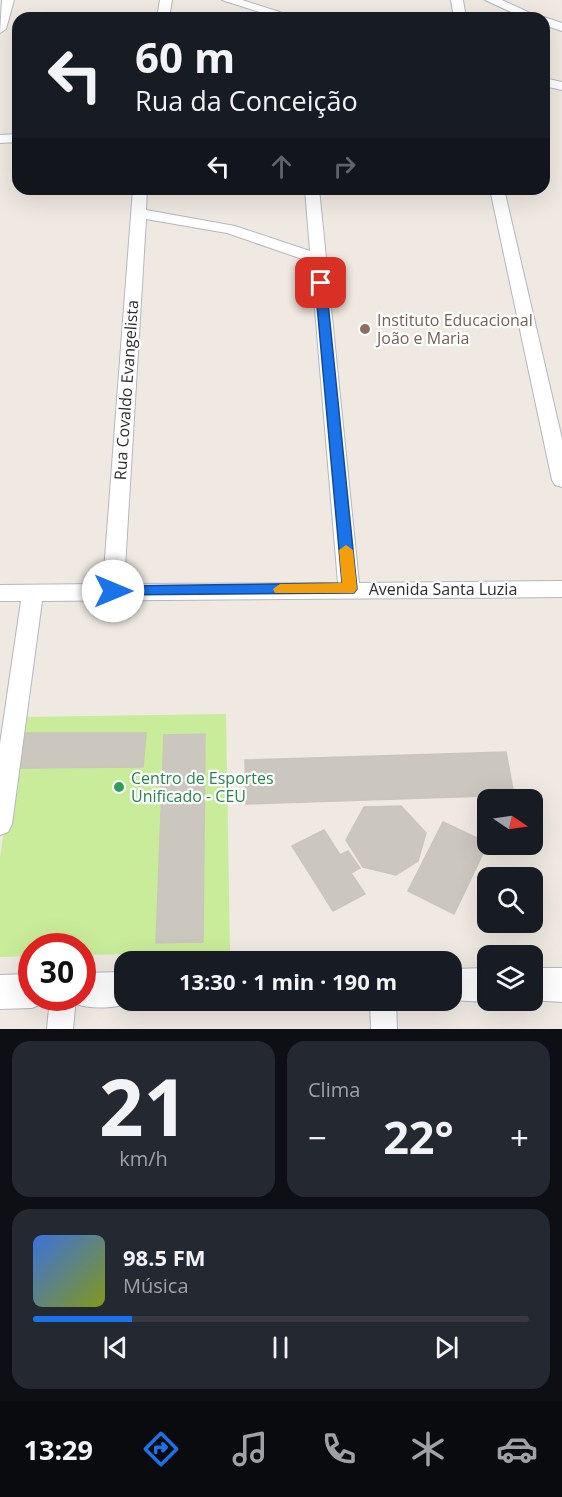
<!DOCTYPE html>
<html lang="pt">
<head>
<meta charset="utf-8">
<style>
	body { margin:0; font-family:"Open Sans",sans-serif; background:#242831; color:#f1f3f6; height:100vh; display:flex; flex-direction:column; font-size:22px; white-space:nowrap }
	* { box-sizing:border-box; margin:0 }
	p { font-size:20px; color:#9ea1a6 }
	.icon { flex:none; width:33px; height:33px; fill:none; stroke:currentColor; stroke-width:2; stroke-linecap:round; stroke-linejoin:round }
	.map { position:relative; height:1029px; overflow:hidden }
	.details { display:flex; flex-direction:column; gap:12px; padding:12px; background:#0d0f14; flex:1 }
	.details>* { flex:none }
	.guide { position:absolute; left:12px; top:12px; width:538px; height:183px; border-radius:18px; box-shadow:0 6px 24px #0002; background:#171b24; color:#f1f3f6; overflow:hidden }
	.needle { width:39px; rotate:103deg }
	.controls { position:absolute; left:477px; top:789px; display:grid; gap:12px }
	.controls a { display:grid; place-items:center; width:66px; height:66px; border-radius:12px; background:#171b24; box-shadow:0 6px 24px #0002; font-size:30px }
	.speed { position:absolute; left:18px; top:933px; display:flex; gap:12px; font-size:30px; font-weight:700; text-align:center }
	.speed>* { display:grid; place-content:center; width:78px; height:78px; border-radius:50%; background:#171b24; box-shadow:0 6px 24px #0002; line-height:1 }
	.speed .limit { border:9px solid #d22; background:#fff; color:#111 }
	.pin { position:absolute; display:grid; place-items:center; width:51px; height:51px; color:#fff; margin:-26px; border-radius:12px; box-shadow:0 3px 9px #0006 }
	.me { position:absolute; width:66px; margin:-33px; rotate:90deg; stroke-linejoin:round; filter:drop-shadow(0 0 4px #0008) }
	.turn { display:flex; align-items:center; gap:21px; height:126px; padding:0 24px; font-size:27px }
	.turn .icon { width:78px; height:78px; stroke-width:2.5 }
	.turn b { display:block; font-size:42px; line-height:51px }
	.lanes { display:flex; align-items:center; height:57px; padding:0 24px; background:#0003; justify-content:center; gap:30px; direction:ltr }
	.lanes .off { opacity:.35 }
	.big { font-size:45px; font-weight:700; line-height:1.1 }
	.details .tile { flex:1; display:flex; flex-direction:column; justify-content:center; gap:9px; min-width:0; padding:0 21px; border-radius:18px; background:#242831 }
	.details .dial { align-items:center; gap:0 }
	.dial b { font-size:78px; line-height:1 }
	.song { display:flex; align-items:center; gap:18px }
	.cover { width:72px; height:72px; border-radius:9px; background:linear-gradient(135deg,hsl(220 70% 55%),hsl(70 70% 35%)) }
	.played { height:6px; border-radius:3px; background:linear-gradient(90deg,#1a73e8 20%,#363941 20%) }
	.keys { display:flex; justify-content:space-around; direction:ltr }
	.heat { display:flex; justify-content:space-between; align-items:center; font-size:33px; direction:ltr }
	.details .tiles { flex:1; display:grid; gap:12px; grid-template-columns:1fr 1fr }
	.tile:last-child { grid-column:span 2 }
	.trip { position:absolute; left:114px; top:951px; width:348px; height:60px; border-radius:18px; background:#171b24; box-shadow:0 6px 24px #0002; font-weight:700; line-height:60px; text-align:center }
	.dock { display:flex; height:96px; justify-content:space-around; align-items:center; background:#090b0e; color:#9ea1a6 }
	.dock .icon { width:42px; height:42px }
	.dock .selected { color:#1a73e8 }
	.dock b { font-size:27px; color:#f1f3f6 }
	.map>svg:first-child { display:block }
	.pitch { fill:#c9ec9a }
	.building { fill:#cbc7bf; stroke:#cbc5ba; stroke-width:1.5 }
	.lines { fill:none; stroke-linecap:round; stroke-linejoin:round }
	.minor-casing { stroke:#b4b7c1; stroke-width:2 }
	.tertiary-casing { stroke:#b4b7c1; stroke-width:2 }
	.minor { fill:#fff; fill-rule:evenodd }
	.tertiary { fill:#fff; fill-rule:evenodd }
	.route { fill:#1a73e8; stroke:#114b97; stroke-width:1.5 }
	.slow { fill:#f59e0b }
	.education-dot { fill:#8d6e63; stroke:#fff; stroke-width:2 }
	.leisure-dot { fill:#2e9e5b; stroke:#fff; stroke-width:2 }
	.labels { text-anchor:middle; stroke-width:4.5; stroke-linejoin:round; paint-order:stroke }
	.education-label { font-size:16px; fill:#785e54; stroke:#fff; text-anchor:start }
	.street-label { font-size:16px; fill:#2e2e2e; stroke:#fff }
	.leisure-label { font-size:16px; fill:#27864d; stroke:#fff; text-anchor:start }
</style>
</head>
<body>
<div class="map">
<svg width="562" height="1029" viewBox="0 0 562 1029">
	<rect width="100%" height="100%" fill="#efe9e1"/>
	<path class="pitch" d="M226,714L230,952L83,955L82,946H32L31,956L0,957V858L20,717Z"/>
	<path class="building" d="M26,733H146L143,767L20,768Z
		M205,734L203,942L156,943L164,735Z
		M506,752L514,795L246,804L245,760Z
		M401,806L426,833L418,861L396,875L363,867L346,840L364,807Z
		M443,822L488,843L454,914L408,891Z
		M324,830L340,855L348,851L360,868L351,873L365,894L333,911L292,846Z"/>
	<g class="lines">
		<defs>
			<path id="minor" d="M2,0H14L6,29L0,33Z
				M160,0H172L169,18H157Z
				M222,0H242L298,18H278Z
				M451,0H463L466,18H454Z
				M485,0H502L541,18L544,17L562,23V31L544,25V18H524Z
				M544,78L562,82V90L544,86Z
				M18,134V142L0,143V135Z
				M133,189H147L146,210L235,226L310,251L305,189H319L359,583L562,581V597L42,601L12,824L8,832L0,835V744L21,601H0V585L103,584ZM146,219L227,233L311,262L338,583L124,584Z
				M490,189H504L562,439V487L555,485L552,480Z
				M50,998H76L73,1029H47Z
				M370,1000H396L397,1029H371Z"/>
			<path id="tertiary" d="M488,968V1000H491L488,1002L449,1000H452V969Z
				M532,968H562V1002L529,1000H532Z
				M124,972V1000L136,1001C117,1009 89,1010 70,1002L68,998H82V973Z
				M32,974V998H46L44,1003L32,1008L0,1009V975Z"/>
		</defs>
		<use href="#minor" class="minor-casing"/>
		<use href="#tertiary" class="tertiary-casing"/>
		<use href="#minor" class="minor"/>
		<use href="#tertiary" class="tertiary"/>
	</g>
	<path class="route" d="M321,280L326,283L357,589L354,593L108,595L106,591L113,586L342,583L315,283Z"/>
	<path class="slow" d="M346,545L353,550L357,589L354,593H275L273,589L280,584L342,583L339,550Z"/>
	<circle class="education-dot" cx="365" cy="329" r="6"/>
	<circle class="leisure-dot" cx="119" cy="787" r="6"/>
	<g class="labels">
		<g class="education-label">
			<text x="377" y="326">Instituto Educacional<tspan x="377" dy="18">João e Maria</tspan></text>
		</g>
		<g class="street-label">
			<text transform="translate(126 390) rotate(-86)" y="6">Rua Covaldo Evangelista</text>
			<text x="443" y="595">Avenida Santa Luzia</text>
		</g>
		<g class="leisure-label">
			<text x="131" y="784">Centro de Esportes<tspan x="131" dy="18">Unificado - CEU</tspan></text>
		</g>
	</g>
</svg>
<div class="controls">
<a><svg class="needle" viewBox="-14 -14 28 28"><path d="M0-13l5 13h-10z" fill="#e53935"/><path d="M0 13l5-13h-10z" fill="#9ea1a6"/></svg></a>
<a><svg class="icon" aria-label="search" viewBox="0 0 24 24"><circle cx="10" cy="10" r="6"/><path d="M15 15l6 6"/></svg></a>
<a><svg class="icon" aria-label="layers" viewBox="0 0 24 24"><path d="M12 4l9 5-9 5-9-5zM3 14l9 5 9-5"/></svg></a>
</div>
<div class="speed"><div class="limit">30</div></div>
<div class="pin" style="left:321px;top:283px;background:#d93025"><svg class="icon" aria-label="arrive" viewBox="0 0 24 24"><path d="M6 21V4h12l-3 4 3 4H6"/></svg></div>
<svg class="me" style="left:113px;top:591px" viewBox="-20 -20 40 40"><circle r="19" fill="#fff"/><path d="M0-13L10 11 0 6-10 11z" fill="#1a73e8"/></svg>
<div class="trip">13:30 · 1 min · 190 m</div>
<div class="guide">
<div class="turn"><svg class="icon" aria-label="left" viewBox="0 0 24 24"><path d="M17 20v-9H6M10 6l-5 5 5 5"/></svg><div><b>60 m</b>Rua da Conceição</div></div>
<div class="lanes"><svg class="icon" aria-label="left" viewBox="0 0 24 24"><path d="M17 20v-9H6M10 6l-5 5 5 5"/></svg><svg class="icon off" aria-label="ahead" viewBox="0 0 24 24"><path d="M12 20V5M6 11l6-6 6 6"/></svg><svg class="icon off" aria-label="right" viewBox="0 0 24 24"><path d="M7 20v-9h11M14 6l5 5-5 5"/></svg></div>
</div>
</div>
<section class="details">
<div class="tiles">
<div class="tile dial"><b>21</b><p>km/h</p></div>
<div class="tile"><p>Clima</p>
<div class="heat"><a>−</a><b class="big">22°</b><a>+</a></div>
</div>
<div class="tile">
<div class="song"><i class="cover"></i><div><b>98.5 FM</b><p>Música</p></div></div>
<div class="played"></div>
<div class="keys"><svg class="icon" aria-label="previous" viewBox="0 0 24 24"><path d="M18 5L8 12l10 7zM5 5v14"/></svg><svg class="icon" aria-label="pause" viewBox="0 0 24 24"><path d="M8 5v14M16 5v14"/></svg><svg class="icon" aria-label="next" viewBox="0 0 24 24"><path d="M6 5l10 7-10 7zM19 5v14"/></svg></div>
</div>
</div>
</section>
<nav class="dock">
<b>13:29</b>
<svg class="icon selected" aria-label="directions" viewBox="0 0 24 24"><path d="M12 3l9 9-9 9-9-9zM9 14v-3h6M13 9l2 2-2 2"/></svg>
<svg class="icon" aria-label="music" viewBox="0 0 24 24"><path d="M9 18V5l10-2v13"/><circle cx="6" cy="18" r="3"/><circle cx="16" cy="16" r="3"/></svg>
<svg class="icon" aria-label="phone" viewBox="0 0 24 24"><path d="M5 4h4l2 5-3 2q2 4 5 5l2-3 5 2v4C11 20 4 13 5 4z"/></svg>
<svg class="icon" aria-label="climate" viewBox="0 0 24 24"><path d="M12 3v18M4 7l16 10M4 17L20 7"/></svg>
<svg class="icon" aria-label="car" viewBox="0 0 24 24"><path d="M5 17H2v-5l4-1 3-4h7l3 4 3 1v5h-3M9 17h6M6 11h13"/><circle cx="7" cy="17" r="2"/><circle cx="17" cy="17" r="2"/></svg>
</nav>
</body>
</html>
